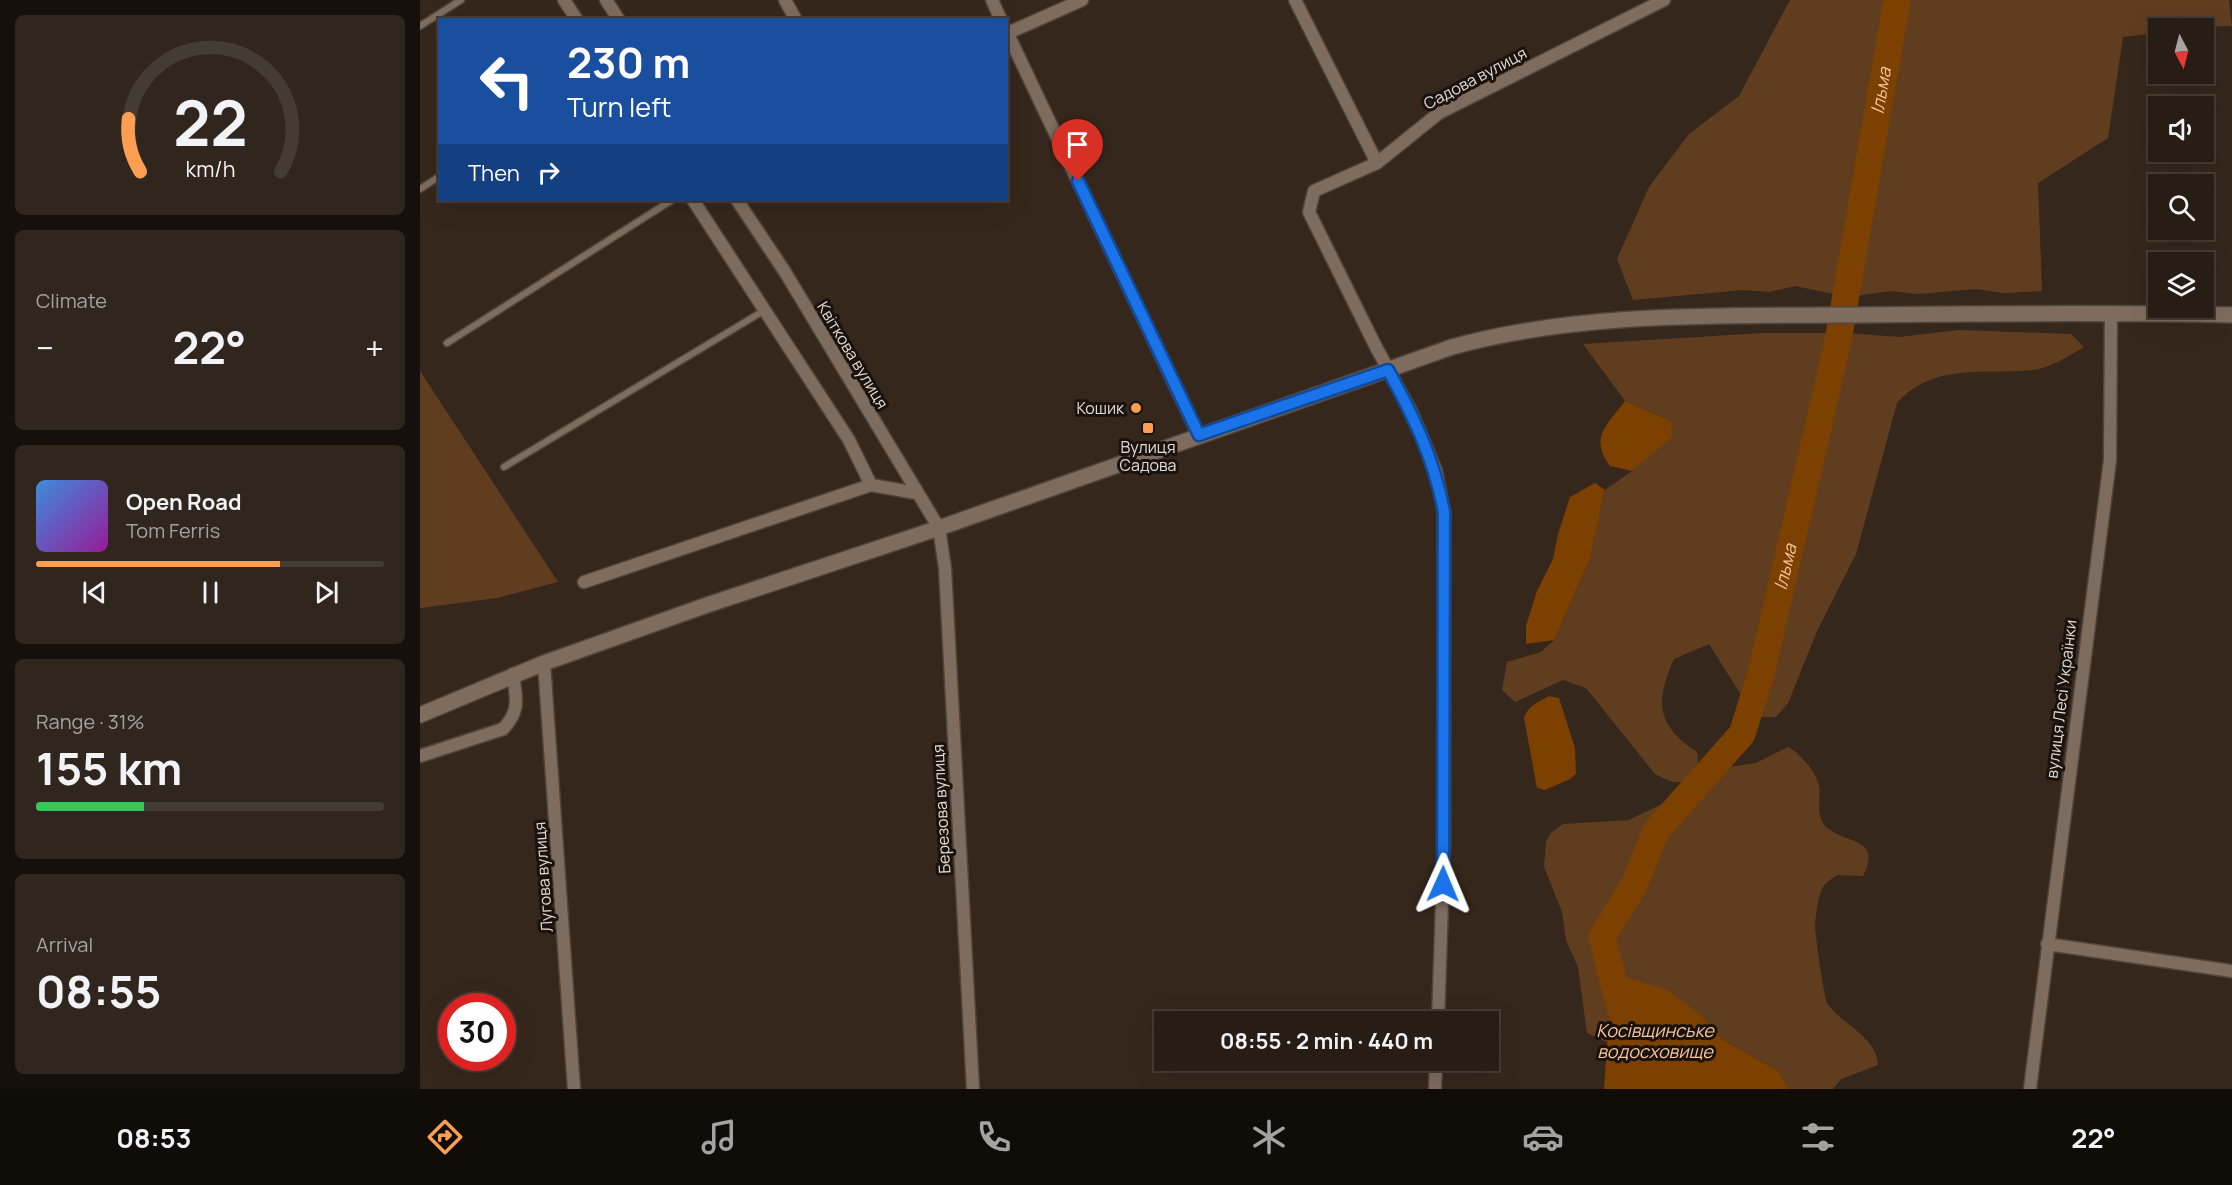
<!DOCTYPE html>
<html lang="en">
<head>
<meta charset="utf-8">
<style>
	body { margin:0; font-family:Manrope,sans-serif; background:#30261e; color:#f1f3f6; height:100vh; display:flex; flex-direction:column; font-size:22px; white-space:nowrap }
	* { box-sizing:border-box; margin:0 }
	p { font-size:20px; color:#a5a2a0 }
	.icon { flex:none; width:33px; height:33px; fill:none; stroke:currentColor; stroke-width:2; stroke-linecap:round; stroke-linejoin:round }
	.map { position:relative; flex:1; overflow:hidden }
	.side { display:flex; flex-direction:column; gap:15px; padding:15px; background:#16100c; width:420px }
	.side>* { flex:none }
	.guide { position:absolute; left:18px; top:18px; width:570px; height:183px; border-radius:0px; box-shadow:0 6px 24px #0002,0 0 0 2px #443b34; background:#1a4fa0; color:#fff; overflow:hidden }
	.needle { width:39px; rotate:173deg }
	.tools { position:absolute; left:1728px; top:18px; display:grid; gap:12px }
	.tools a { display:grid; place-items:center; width:66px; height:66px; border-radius:0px; background:#281d15; box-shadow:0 6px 24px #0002,0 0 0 2px #443b34; font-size:30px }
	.speed { position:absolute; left:18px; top:993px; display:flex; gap:12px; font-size:30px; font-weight:700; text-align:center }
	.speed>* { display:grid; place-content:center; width:78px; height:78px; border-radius:50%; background:#281d15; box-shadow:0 6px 24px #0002,0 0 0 2px #443b34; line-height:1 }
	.speed .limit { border:9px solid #d22; background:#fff; color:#111 }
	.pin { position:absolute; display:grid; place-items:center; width:51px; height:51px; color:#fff; margin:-62px -26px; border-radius:50% 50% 50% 0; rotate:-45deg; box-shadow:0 0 6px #0007 }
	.pin .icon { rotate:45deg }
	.me { position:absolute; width:66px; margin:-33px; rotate:1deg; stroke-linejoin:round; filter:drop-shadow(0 0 4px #0008) }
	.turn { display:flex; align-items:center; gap:21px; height:126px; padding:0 30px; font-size:27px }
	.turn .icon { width:78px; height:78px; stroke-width:2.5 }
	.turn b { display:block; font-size:42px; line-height:51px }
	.then { display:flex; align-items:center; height:57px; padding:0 30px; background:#0003; gap:12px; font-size:22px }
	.big { font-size:45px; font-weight:700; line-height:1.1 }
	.side .card { flex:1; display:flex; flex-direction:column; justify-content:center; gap:9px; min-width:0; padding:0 21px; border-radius:9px; background:#30261e }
	.side .dial { align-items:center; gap:0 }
	.dial svg { height:156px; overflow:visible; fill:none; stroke:#443b34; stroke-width:7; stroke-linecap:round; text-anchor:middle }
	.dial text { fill:#f1f3f6; stroke:none }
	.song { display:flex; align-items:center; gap:18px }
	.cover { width:72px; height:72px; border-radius:9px; background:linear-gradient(135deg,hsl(210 70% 55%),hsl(300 70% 35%)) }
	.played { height:6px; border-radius:3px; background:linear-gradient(90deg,#fb9e51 70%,#443b34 70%) }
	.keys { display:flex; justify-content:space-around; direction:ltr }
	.heat { display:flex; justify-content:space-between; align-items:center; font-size:33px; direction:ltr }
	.charge { height:9px; border-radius:4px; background:linear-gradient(90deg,#34c759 31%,#443b34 0) }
	.trip { position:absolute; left:734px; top:1011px; width:345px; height:60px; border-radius:0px; background:#281d15; box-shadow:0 6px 24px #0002,0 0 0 2px #443b34; font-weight:700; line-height:60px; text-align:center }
	.tab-bar { display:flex; height:96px; justify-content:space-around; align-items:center; background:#100c08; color:#a5a2a0 }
	.tab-bar .icon { width:42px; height:42px }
	.tab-bar .on { color:#fb9e51 }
	.tab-bar b { font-size:27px; color:#f1f3f6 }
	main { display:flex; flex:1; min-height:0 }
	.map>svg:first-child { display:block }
	.green { fill:#613d20 }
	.water { fill:#7c4000 }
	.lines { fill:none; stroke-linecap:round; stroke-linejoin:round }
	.river { stroke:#7c4000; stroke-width:27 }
	.service-casing { stroke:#51453b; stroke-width:9 }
	.minor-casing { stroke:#51453b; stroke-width:15 }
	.tertiary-casing { stroke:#51453b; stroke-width:18 }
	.service { stroke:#7e6c5f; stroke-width:6 }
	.minor { stroke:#7e6c5f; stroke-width:12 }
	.tertiary { stroke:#7e6c5f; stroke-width:15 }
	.route-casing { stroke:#114b97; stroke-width:15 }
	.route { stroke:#1a73e8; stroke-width:10 }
	.poi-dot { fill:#fb9e51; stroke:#19120d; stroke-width:2 }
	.labels { text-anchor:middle; stroke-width:6; stroke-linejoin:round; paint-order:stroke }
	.street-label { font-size:16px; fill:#e5dad3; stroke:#19120d }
	.poi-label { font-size:16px; fill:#e5dad3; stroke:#19120d; text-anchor:end }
	.water-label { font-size:18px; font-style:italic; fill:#f9c39b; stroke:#19120d }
</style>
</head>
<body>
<main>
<section class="side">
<div class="card dial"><svg viewBox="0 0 100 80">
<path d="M14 69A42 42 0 1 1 86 69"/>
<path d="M14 69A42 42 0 0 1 8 42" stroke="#fb9e51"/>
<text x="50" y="56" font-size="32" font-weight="700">22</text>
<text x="50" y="72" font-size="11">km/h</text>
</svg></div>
<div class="card"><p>Climate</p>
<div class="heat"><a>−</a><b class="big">22°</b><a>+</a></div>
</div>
<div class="card">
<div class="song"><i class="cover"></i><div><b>Open Road</b><p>Tom Ferris</p></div></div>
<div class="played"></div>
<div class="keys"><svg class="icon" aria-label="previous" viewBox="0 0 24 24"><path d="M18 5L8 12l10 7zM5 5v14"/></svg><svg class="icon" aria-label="pause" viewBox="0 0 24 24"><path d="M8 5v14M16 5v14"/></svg><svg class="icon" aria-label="next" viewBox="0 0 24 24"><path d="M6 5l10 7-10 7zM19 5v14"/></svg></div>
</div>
<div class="card"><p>Range · 31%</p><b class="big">155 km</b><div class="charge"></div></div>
<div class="card"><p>Arrival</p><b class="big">08:55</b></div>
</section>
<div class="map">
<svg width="1812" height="1089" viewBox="0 0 1812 1089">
	<rect width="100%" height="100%" fill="#36271c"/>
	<path class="green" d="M1370,0H1809L1812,26L1738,28V33L1703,37L1688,138L1618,183L1622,291L1583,293L1556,289L1498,294L1470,291L1428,297L1375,286L1349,292L1323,290L1213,300L1197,259L1229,187L1269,134L1319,96Z
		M1539,330L1651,334L1664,347C1649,356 1630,368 1613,370C1564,375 1514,362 1477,403L1436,554L1397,631L1368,703L1356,717H1335L1289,644L1254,659C1235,702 1236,725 1277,752L1279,771C1262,786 1255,785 1235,774L1166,688L1143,680L1095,702L1082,690L1087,662L1121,652L1134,640L1170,559L1185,490L1212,471L1251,421L1205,401L1163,344L1343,333H1425L1480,337Z
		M0,371L138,582L77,598L0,608Z
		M1368,747C1379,752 1397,773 1399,786C1401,799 1396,811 1403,823C1417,845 1465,834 1443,876L1417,875C1413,878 1405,883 1403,887C1398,895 1396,914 1395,924C1395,933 1404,1001 1409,1006C1424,1025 1457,1038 1458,1065L1421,1079L1413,1089H1369L1358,1071L1302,1039L1282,1016L1193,973L1187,1042L1167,1033L1158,967L1146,940L1142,912L1124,867L1126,841L1131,833L1143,824L1209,820L1296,778L1310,767L1336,763Z"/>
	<path class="water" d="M1205,401L1251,421L1252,437L1212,471L1190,466C1169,438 1187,425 1205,401Z
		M1175,483L1185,490L1170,559L1134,640L1106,644V626L1117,591L1133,559L1138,534L1150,497Z
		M1129,696L1139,698L1155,748L1156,774L1150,779L1125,790L1117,788L1104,718C1108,706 1118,702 1129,696Z
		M1192,973L1247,990L1282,1016L1302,1039L1358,1071L1369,1089H1184Z"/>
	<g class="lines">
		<path class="river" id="s1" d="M1200,1008L1182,937L1215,883L1236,831L1322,734L1341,674L1418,341L1477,0"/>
		<defs>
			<path id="service" d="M0,26L41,0
				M0,189L20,176
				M27,343L252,200
				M84,467L345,310"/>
			<path id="minor" d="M144,0L157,20
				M186,0L199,20
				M365,0L376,20
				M572,0L581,20
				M875,0L957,163L1019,113L1244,0
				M586,30L779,436
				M588,33L662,0
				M957,163L894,191L889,212L956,347L991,411L1016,471L1024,512V842L1018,1022
				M273,200L429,440L451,485
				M317,200L365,272L519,528L525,568L553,1089
				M164,582L451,485L496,493
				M124,663L154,1089
				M0,756L83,729C101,710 96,698 93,674
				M1627,944L1812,971
				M1015,1089L1016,1060
				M1610,1089L1690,460L1691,312"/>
			<path id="tertiary" d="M0,715L124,663L287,605L519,528L1032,347C1155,313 1287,316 1414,315C1547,314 1679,312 1812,315"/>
		</defs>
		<use href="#service" class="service-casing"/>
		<use href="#minor" class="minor-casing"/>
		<use href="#tertiary" class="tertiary-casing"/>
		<use href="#service" class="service"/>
		<use href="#minor" class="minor"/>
		<use href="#tertiary" class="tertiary"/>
	</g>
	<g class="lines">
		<defs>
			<path id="route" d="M658,181L779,435L968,370C994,417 1014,459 1024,512L1023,884"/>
		</defs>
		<use href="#route" class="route-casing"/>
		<use href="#route" class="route"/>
	</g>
	<g class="poi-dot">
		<circle cx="716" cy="408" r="6"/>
		<rect x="722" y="422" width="12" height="12" rx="3"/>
	</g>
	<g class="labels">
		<g class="street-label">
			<text transform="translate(1055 78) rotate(-28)" y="6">Садова вулиця</text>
			<text transform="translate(433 355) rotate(59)" y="6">Квіткова вулиця</text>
			<text transform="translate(1641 699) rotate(-83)" y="6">вулиця Лесі Українки</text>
			<text transform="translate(521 809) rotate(-93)" y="6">Березова вулиця</text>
			<text transform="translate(123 877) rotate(-94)" y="6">Лугова вулиця</text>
		</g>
		<g class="poi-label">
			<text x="704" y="414">Кошик</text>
			<text x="728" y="453" text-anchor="middle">Вулиця<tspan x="728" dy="18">Садова</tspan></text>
		</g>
		<g class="water-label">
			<text dy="6" stroke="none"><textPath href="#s1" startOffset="981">Ільма</textPath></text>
			<text dy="6" stroke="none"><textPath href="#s1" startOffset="495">Ільма</textPath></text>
			<text x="1235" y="1037">Косівщинське<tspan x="1235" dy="21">водосховище</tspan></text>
		</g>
	</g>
</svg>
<div class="tools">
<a><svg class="needle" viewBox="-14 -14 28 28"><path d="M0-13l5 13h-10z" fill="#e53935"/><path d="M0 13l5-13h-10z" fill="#a5a2a0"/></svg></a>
<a><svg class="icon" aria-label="sound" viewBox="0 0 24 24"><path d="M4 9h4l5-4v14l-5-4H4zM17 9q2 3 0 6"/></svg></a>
<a><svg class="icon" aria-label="search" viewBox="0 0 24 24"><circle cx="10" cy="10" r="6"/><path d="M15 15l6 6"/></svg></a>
<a><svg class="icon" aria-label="layers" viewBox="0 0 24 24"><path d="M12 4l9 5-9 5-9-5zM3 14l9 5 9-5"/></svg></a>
</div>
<div class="speed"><div class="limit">30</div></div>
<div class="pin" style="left:658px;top:181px;background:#d93025"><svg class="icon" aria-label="arrive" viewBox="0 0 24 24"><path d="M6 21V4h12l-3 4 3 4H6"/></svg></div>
<svg class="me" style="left:1023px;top:884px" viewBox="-20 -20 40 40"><path d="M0-17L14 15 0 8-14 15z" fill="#1a73e8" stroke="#fff" stroke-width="4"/></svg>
<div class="trip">08:55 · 2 min · 440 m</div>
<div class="guide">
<div class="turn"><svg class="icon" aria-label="left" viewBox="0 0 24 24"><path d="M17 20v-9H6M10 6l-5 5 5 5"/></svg><div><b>230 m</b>Turn left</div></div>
<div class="then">Then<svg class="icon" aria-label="right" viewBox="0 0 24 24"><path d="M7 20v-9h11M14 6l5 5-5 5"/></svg></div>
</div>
</div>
</main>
<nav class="tab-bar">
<b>08:53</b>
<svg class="icon on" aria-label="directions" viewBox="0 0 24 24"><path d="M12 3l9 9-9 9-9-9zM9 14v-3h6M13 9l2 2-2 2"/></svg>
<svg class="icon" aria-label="music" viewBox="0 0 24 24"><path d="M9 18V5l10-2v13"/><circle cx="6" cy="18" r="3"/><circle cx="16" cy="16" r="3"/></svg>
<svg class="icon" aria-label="phone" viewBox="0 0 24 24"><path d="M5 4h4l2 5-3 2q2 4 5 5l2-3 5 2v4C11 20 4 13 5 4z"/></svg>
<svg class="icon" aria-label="climate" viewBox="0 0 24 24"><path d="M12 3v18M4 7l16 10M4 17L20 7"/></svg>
<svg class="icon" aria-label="car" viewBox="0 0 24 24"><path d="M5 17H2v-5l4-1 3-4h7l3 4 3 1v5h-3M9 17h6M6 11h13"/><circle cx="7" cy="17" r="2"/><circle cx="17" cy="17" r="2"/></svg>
<svg class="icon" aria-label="filters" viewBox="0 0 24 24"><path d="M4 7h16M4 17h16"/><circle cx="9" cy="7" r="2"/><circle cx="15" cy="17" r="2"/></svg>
<b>22°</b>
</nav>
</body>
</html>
